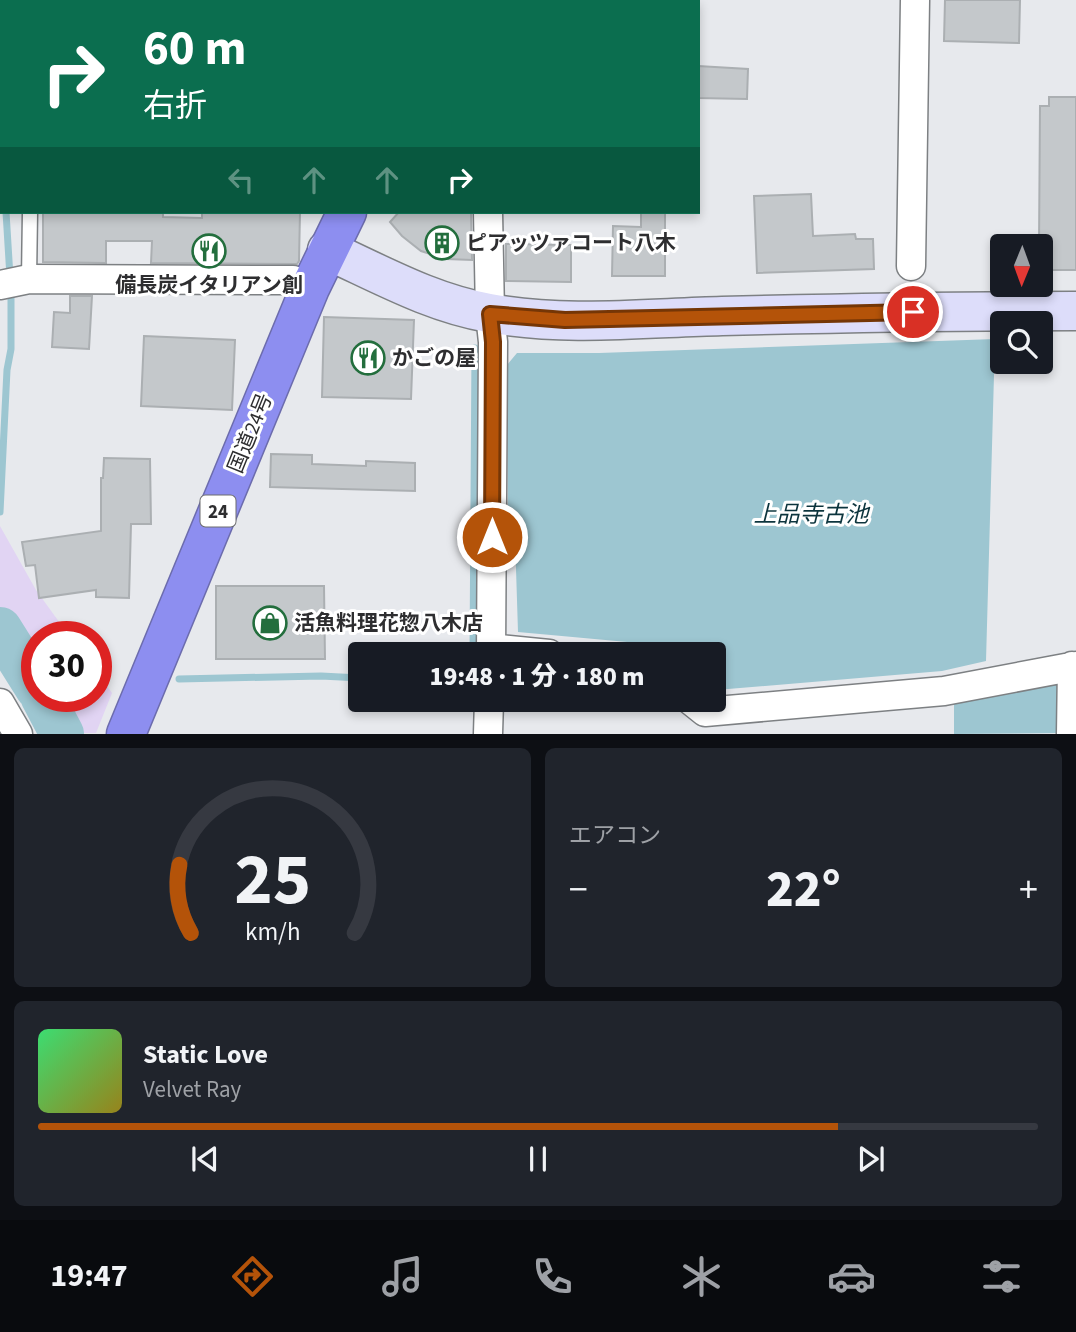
<!DOCTYPE html>
<html lang="ja">
<head>
<meta charset="utf-8">
<style>
	body { margin:0; font-family:"Source Sans 3","Noto Sans JP",sans-serif; background:#20242c; color:#f1f3f6; height:100vh; display:flex; flex-direction:column; font-size:26px; white-space:nowrap }
	* { box-sizing:border-box; margin:0 }
	p { font-size:23px; color:#9ea1a6 }
	.icon { flex:none; width:38px; height:38px; fill:none; stroke:currentColor; stroke-width:2; stroke-linecap:round; stroke-linejoin:round }
	.map { position:relative; height:734px; overflow:hidden }
	.panel { display:flex; flex-direction:column; gap:14px; padding:14px; background:#0d0f14; flex:1 }
	.panel>* { flex:none }
	.banner { position:absolute; left:0px; top:0px; width:700px; height:214px; box-shadow:0 4px 10px #0003; background:#0b6e4f; color:#fff; overflow:hidden }
	.needle { width:46px; rotate:181deg }
	.controls { position:absolute; left:990px; top:234px; display:grid; gap:14px }
	.controls a { display:grid; place-items:center; width:63px; height:63px; border-radius:7px; background:#171b24; box-shadow:0 4px 10px #0003; font-size:35px }
	.speed { position:absolute; left:21px; top:621px; display:flex; gap:14px; font-size:35px; font-weight:700; text-align:center }
	.speed>* { display:grid; place-content:center; width:91px; height:91px; border-radius:50%; background:#171b24; box-shadow:0 4px 10px #0003; line-height:1 }
	.speed .limit { border:10px solid #d22; background:#fff; color:#111 }
	.pin { position:absolute; display:grid; place-items:center; width:60px; height:60px; color:#fff; margin:-30px; border:4px solid #fff; border-radius:50%; box-shadow:0 2px 7px #0007 }
	.me { position:absolute; width:77px; margin:-38px; rotate:0deg; stroke-linejoin:round; filter:drop-shadow(0 0 5px #0008) }
	.turn { display:flex; align-items:center; gap:24px; height:147px; padding:0 28px; font-size:32px }
	.turn .icon { width:91px; height:91px; stroke-width:2.5 }
	.turn b { display:block; font-size:49px; line-height:60px }
	.lanes { display:flex; align-items:center; height:66px; padding:0 28px; background:#0003; justify-content:center; gap:35px; direction:ltr }
	.lanes .off { opacity:.35 }
	.big { font-size:52px; font-weight:800; line-height:1.1 }
	.panel .widget { flex:1; display:flex; flex-direction:column; justify-content:center; gap:10px; min-width:0; padding:0 24px; border-radius:10px; background:#20242c }
	.panel .dial { align-items:center; gap:0 }
	.dial svg { height:182px; overflow:visible; fill:none; stroke:#363941; stroke-width:7; stroke-linecap:round; text-anchor:middle }
	.dial text { fill:#f1f3f6; stroke:none }
	.song { display:flex; align-items:center; gap:21px }
	.cover { width:84px; height:84px; border-radius:10px; background:linear-gradient(135deg,hsl(140 70% 55%),hsl(50 70% 35%)) }
	.played { height:7px; border-radius:4px; background:linear-gradient(90deg,#b45309 80%,#363941 80%) }
	.keys { display:flex; justify-content:space-around; direction:ltr }
	.heat { display:flex; justify-content:space-between; align-items:center; font-size:38px; direction:ltr }
	.panel .tiles { flex:1; display:grid; gap:14px; grid-template-columns:1fr 1fr }
	.widget:last-child { grid-column:span 2 }
	.trip { position:absolute; left:348px; top:642px; width:378px; height:70px; border-radius:7px; background:#171b24; box-shadow:0 4px 10px #0003; font-weight:800; line-height:70px; text-align:center }
	.dock { display:flex; height:112px; justify-content:space-around; align-items:center; background:#090b0e; color:#9ea1a6 }
	.dock .icon { width:49px; height:49px }
	.dock .selected { color:#b45309 }
	.dock b { font-size:32px; color:#f1f3f6 }
	.map>svg:first-child { display:block }
	.green { fill:#e1d4f3 }
	.water { fill:#9dc6d1 }
	.lines { fill:none; stroke-linecap:round; stroke-linejoin:round }
	.stream { stroke:#9dc6d1; stroke-width:7 }
	.river { stroke:#9dc6d1; stroke-width:44 }
	.building { fill:#c4c8cb; stroke:#abafb2; stroke-width:2 }
	.lane-casing { stroke:#7d8083; stroke-width:17 }
	.street-casing { stroke:#7d8083; stroke-width:31 }
	.secondary-casing { stroke:#7d8083; stroke-width:41 }
	.highway-casing { stroke:#6c6cad; stroke-width:41 }
	.lane { stroke:#fff; stroke-width:14 }
	.street { stroke:#fff; stroke-width:28 }
	.secondary { stroke:#ddddfa; stroke-width:38 }
	.highway { stroke:#8d8ef0; stroke-width:38 }
	.route-casing { stroke:#753606; stroke-width:18 }
	.route { stroke:#b45309; stroke-width:12 }
	.labels { text-anchor:middle; stroke-width:6; stroke-linejoin:round; paint-order:stroke }
	.shield { fill:#fff; stroke:#6d6d6e; stroke-width:2 }
	.shield-label { font-size:19px; font-weight:bold; fill:#2e2e30 }
	.poi-label { font-size:21px; font-weight:bold; fill:#2e2e30; stroke:#fff; text-anchor:start }
	.street-label { font-size:21px; fill:#2e2e30; stroke:#fff }
	.water-label { font-size:23px; font-style:italic; fill:#0c343d; stroke:#fff }
</style>
</head>
<body>
<div class="map">
<svg width="1076" height="734" viewBox="0 0 1076 734">
	<rect width="100%" height="100%" fill="#e7e9ed"/>
	<path class="green" d="M0,526L36,590L70,637H37V669L0,612Z
		M96,671L112,693L96,733H77L55,697L96,696Z
		M538,700H649L591,709Z"/>
	<path class="water" d="M995,339L986,661L942,671L716,690L714,688V654H664L649,644L518,632L515,537L508,527L507,365L517,353H599Z
		M1064,672L1062,733L954,734V699Z"/>
	<g class="lines">
		<path class="stream" d="M7,2V0
			M6,212L10,277
			M0,512L7,370L11,349V289
			M473,654L475,348
			M179,679L321,676L360,678"/>
		<path class="river" d="M0,629L37,688
			M42,696L62,734"/>
	</g>
	<path class="building" d="M945,0H1020L1019,43L944,41Z
		M698,66L748,69L747,99L698,98Z
		M1049,97H1076V270H1044L1045,252L1041,251L1039,247L1040,106H1049Z
		M811,194L813,236L855,234L856,239H873L874,269L757,273L754,196Z
		M43,212H163V217L202,218V212H300L299,261L297,264L151,263L152,241H106V263L43,262Z
		M399,212H471L472,260L446,259L421,251L402,236L390,222Z
		M641,212H665V276H612L613,226L641,227Z
		M506,244L571,245V282L506,281Z
		M70,296H92L89,349L52,347L54,312L70,313Z
		M324,317L414,320L411,399L322,397Z
		M144,336L235,340L232,410L141,406Z
		M271,454L312,455V464L366,466V461L415,463V491L270,487Z
		M104,458L150,459L151,524H131L129,598L96,597V590L39,598L35,565L26,566L22,542L101,531V478H103Z
		M216,586H324L325,659H216Z"/>
	<g class="lines">
		<defs>
			<path id="lane" d="M29,279L30,212"/>
			<path id="street" d="M488,212L490,314L493,342L491,654
				M911,266L915,0
				M0,285L29,279L284,280H293L310,288
				M491,648L549,654
				M690,700L705,712L944,691L1076,666
				M0,703L18,734
				M488,734L489,700
				M1071,734L1072,666"/>
			<path id="secondary" d="M327,250C380,274 431,303 489,313C565,327 645,318 722,316C840,313 958,311 1076,311"/>
			<path id="highway" d="M470,2L471,0
				M126,734L310,288L347,212"/>
		</defs>
		<use href="#lane" class="lane-casing"/>
		<use href="#street" class="street-casing"/>
		<use href="#secondary" class="secondary-casing"/>
		<use href="#highway" class="highway-casing"/>
		<use href="#lane" class="lane"/>
		<use href="#street" class="street"/>
		<use href="#secondary" class="secondary"/>
		<use href="#highway" class="highway"/>
	</g>
	<g class="lines">
		<defs>
			<path id="route" d="M492,537L493,342L490,314L565,320L913,312"/>
		</defs>
		<use href="#route" class="route-casing"/>
		<use href="#route" class="route"/>
	</g>
	<defs>
		<symbol id="building-ring" viewBox="-11 -11 22 22"><circle r="9.5" fill="#fff" stroke="#236e3d" stroke-width="1.5"/><path d="M-4-6H4V6H1V3H-1V6H-4ZM-2.5-4.3h1.7v1.8h-1.7ZM.8-4.3h1.7v1.8H.8ZM-2.5-1h1.7V.8h-1.7ZM.8-1h1.7V.8H.8Z" fill="#236e3d"/></symbol>
		<symbol id="restaurant-ring" viewBox="-11 -11 22 22"><circle r="9.5" fill="#fff" stroke="#236e3d" stroke-width="1.5"/><path d="M-5-6h1v4h1v-4h1v4h1v-4h1v5L-1.5 .5V6h-2V.5L-5-1ZM5-6V6H3V1.5H1.5Q1.5-4 5-6Z" fill="#236e3d"/></symbol>
		<symbol id="shop-ring" viewBox="-11 -11 22 22"><circle r="9.5" fill="#fff" stroke="#236e3d" stroke-width="1.5"/><path d="M-5-2.5h2.3a2.7 3.5 0 0 1 5.4 0H5L5.5 6h-11ZM-1.5-2.5h3a1.5 2.3 0 0 0-3 0Z" fill="#236e3d"/></symbol>
	</defs>
	<g fill-rule="evenodd">
		<use href="#building-ring" x="423" y="224" width="38" height="38"/>
		<use href="#restaurant-ring" x="190" y="232" width="38" height="38"/>
		<use href="#restaurant-ring" x="349" y="339" width="38" height="38"/>
		<use href="#shop-ring" x="251" y="604" width="38" height="38"/>
	</g>
	<g class="labels">
		<rect class="shield" x="200.5" y="495.5" width="35" height="31" rx="5"/>
		<g class="shield-label">
			<text x="218" y="518">24</text>
		</g>
		<g class="poi-label">
			<text x="466" y="250">ピアッツァコート八木</text>
			<text x="209" y="292" text-anchor="middle">備長炭イタリアン創</text>
			<text x="392" y="365">かごの屋</text>
			<text x="294" y="630">活魚料理花惣八木店</text>
		</g>
		<g class="street-label">
			<text transform="translate(250 433) rotate(-68)" y="7">国道24号</text>
		</g>
		<g class="water-label">
			<text x="811" y="522">上品寺古池</text>
		</g>
	</g>
</svg>
<div class="controls">
<a><svg class="needle" viewBox="-14 -14 28 28"><path d="M0-13l5 13h-10z" fill="#e53935"/><path d="M0 13l5-13h-10z" fill="#9ea1a6"/></svg></a>
<a><svg class="icon" aria-label="search" viewBox="0 0 24 24"><circle cx="10" cy="10" r="6"/><path d="M15 15l6 6"/></svg></a>
</div>
<div class="speed"><div class="limit">30</div></div>
<div class="pin" style="left:913px;top:312px;background:#d93025"><svg class="icon" aria-label="arrive" viewBox="0 0 24 24"><path d="M6 21V4h12l-3 4 3 4H6"/></svg></div>
<svg class="me" style="left:492px;top:537px" viewBox="-20 -20 40 40"><circle r="17" fill="#b45309" stroke="#fff" stroke-width="3"/><path d="M0-11L8 9 0 5-8 9z" fill="#fff"/></svg>
<div class="trip">19:48 · 1 分 · 180 m</div>
<div class="banner">
<div class="turn"><svg class="icon" aria-label="right" viewBox="0 0 24 24"><path d="M7 20v-9h11M14 6l5 5-5 5"/></svg><div><b>60 m</b>右折</div></div>
<div class="lanes"><svg class="icon off" aria-label="left" viewBox="0 0 24 24"><path d="M17 20v-9H6M10 6l-5 5 5 5"/></svg><svg class="icon off" aria-label="ahead" viewBox="0 0 24 24"><path d="M12 20V5M6 11l6-6 6 6"/></svg><svg class="icon off" aria-label="ahead" viewBox="0 0 24 24"><path d="M12 20V5M6 11l6-6 6 6"/></svg><svg class="icon" aria-label="right" viewBox="0 0 24 24"><path d="M7 20v-9h11M14 6l5 5-5 5"/></svg></div>
</div>
</div>
<section class="panel">
<div class="tiles">
<div class="widget dial"><svg viewBox="0 0 100 80">
<path d="M14 69A42 42 0 1 1 86 69"/>
<path d="M14 69A42 42 0 0 1 9 39" stroke="#b45309"/>
<text x="50" y="56" font-size="32" font-weight="700">25</text>
<text x="50" y="72" font-size="11">km/h</text>
</svg></div>
<div class="widget"><p>エアコン</p>
<div class="heat"><a>−</a><b class="big">22°</b><a>+</a></div>
</div>
<div class="widget">
<div class="song"><i class="cover"></i><div><b>Static Love</b><p>Velvet Ray</p></div></div>
<div class="played"></div>
<div class="keys"><svg class="icon" aria-label="previous" viewBox="0 0 24 24"><path d="M18 5L8 12l10 7zM5 5v14"/></svg><svg class="icon" aria-label="pause" viewBox="0 0 24 24"><path d="M8 5v14M16 5v14"/></svg><svg class="icon" aria-label="next" viewBox="0 0 24 24"><path d="M6 5l10 7-10 7zM19 5v14"/></svg></div>
</div>
</div>
</section>
<nav class="dock">
<b>19:47</b>
<svg class="icon selected" aria-label="directions" viewBox="0 0 24 24"><path d="M12 3l9 9-9 9-9-9zM9 14v-3h6M13 9l2 2-2 2"/></svg>
<svg class="icon" aria-label="music" viewBox="0 0 24 24"><path d="M9 18V5l10-2v13"/><circle cx="6" cy="18" r="3"/><circle cx="16" cy="16" r="3"/></svg>
<svg class="icon" aria-label="phone" viewBox="0 0 24 24"><path d="M5 4h4l2 5-3 2q2 4 5 5l2-3 5 2v4C11 20 4 13 5 4z"/></svg>
<svg class="icon" aria-label="climate" viewBox="0 0 24 24"><path d="M12 3v18M4 7l16 10M4 17L20 7"/></svg>
<svg class="icon" aria-label="car" viewBox="0 0 24 24"><path d="M5 17H2v-5l4-1 3-4h7l3 4 3 1v5h-3M9 17h6M6 11h13"/><circle cx="7" cy="17" r="2"/><circle cx="17" cy="17" r="2"/></svg>
<svg class="icon" aria-label="filters" viewBox="0 0 24 24"><path d="M4 7h16M4 17h16"/><circle cx="9" cy="7" r="2"/><circle cx="15" cy="17" r="2"/></svg>
</nav>
</body>
</html>
